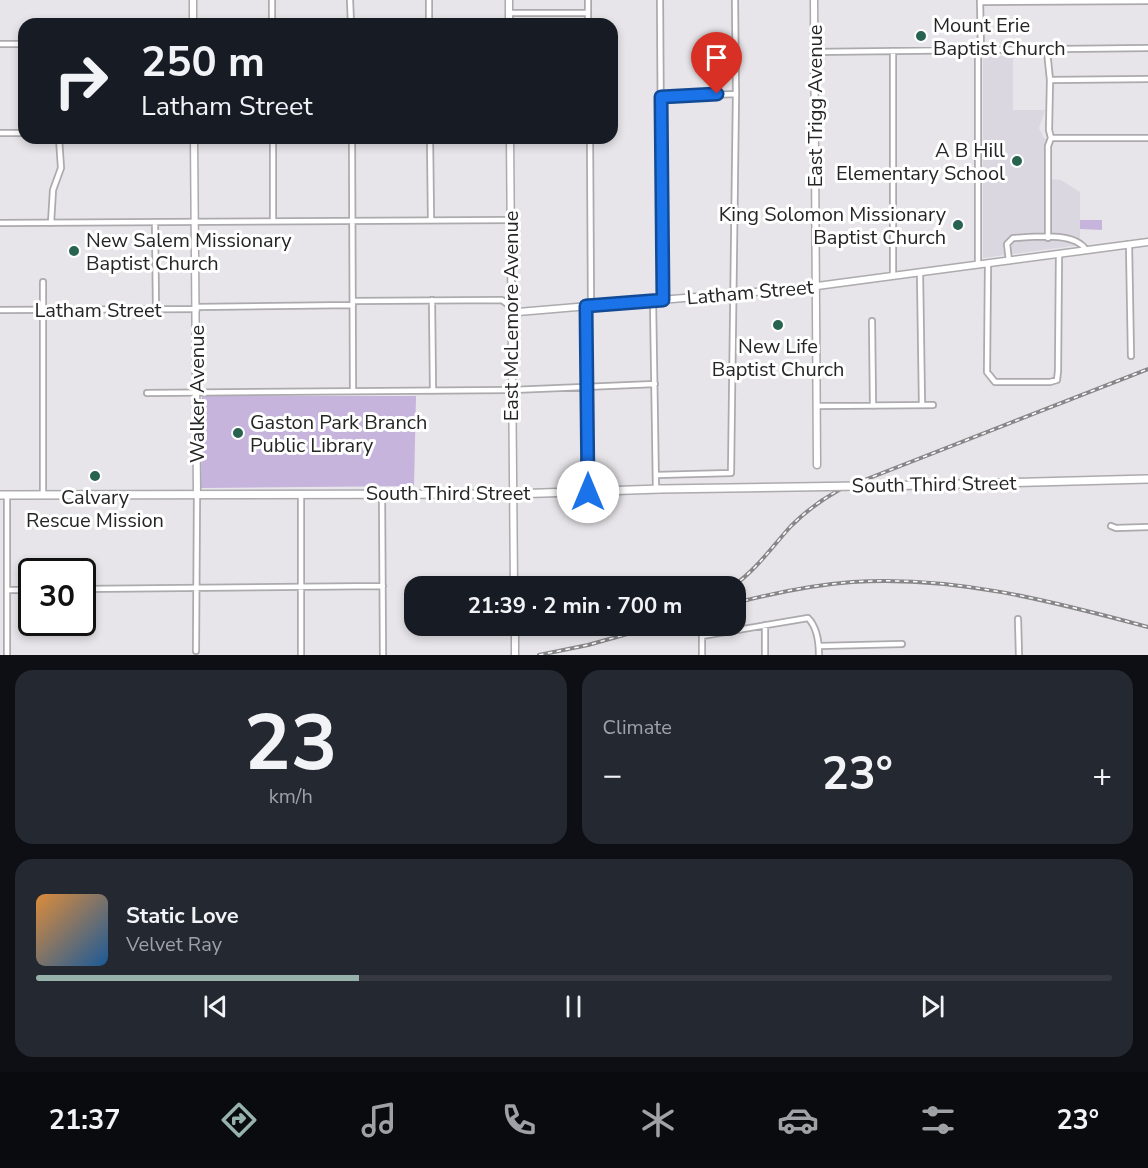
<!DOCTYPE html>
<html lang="en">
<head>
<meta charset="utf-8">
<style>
	body { margin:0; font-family:"Nunito Sans",sans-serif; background:#242831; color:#f1f3f6; height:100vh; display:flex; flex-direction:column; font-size:22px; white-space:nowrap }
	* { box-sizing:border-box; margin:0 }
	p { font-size:20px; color:#9ea1a6 }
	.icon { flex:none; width:33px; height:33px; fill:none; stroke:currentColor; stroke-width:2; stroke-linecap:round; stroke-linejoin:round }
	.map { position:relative; height:655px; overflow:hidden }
	.side { display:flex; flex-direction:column; gap:15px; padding:15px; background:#0d0f14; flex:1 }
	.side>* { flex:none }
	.hud { position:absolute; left:18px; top:18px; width:600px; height:126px; border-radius:18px; box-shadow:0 3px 9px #0003; background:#171b24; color:#f1f3f6; overflow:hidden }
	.speed { position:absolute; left:18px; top:558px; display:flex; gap:12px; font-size:30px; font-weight:700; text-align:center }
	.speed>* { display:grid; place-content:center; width:78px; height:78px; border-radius:50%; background:#171b24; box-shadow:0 3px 9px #0003; line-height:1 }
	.speed .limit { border:3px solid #111; border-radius:9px; background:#fff; color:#111 }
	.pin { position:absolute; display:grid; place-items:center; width:51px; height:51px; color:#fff; margin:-62px -26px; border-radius:50% 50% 50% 0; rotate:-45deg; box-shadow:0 0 6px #0007 }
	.pin .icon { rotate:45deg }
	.me { position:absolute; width:66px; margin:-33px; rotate:0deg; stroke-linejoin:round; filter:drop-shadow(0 0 4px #0008) }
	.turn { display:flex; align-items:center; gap:21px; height:126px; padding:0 24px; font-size:27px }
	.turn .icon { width:78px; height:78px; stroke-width:2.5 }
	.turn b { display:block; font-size:42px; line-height:51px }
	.big { font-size:45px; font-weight:700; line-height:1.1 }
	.side .card { flex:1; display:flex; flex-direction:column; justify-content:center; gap:9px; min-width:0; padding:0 21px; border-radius:18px; background:#242831 }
	.side .dial { align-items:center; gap:0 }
	.dial b { font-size:78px; line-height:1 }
	.song { display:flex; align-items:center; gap:18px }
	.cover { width:72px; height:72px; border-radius:9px; background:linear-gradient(135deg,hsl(30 70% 55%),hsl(210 70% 35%)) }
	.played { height:6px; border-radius:3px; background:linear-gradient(90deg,#96b2aa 30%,#363941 30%) }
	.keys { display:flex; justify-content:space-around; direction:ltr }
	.heat { display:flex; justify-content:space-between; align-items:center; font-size:33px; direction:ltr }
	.side .tiles { flex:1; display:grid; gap:15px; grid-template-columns:1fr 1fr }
	.card:last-child { grid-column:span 2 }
	.trip { position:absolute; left:404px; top:576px; width:342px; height:60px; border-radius:18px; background:#171b24; box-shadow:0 3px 9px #0003; font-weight:700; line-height:60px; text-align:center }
	.dock { display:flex; height:96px; justify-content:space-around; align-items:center; background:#090b0e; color:#9ea1a6 }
	.dock .icon { width:42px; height:42px }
	.dock .on { color:#96b2aa }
	.dock b { font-size:27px; color:#f1f3f6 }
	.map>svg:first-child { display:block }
	.built { fill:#dbd7e1 }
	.green { fill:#c6b4dd }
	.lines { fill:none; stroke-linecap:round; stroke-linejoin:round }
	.street-casing { stroke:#acaaad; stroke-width:8 }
	.secondary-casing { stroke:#acaaad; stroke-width:9 }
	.primary-casing { stroke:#acaaad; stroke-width:10 }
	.street { stroke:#fff; stroke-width:4.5 }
	.secondary { stroke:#fff; stroke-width:6 }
	.primary { stroke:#fff; stroke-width:7 }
	.rail-casing { stroke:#878688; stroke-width:4 }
	.rail { stroke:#fff; stroke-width:1.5; stroke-dasharray:4.5; stroke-linecap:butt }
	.primary-bridge-casing { stroke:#acaaad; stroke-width:10; stroke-linecap:butt }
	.primary-bridge { stroke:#fff; stroke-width:7 }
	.route-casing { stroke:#114b97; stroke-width:15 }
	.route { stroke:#1a73e8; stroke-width:10 }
	.poi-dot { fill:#27634e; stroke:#fff; stroke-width:2 }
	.labels { text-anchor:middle; stroke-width:6; stroke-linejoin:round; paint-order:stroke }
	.poi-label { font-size:20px; fill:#252526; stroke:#fff; text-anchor:start }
	.street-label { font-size:20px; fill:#252526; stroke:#fff }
</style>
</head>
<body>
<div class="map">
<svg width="1148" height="655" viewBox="0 0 1148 655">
	<rect width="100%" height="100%" fill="#e7e5e9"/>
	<path class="built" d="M983,56H1013V110H1045L1039,128L1044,138L1051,143V179L1061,180L1080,192V245L983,258Z"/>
	<path class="green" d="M1080,220H1102V230L1080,229Z
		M202,396H416L414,486L201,488Z"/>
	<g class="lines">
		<defs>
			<path id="street" d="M272,0V24
				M350,0L351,24
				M429,0V24
				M588,0V24
				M660,0L662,300
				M980,0L981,51
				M980,2L1148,1
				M509,13H588
				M0,44H24
				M978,51V265
				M1047,51L1050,80L1049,130L1051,138L1048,146V238
				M814,52L1148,48
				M1050,80L1148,79
				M661,97L736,94
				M0,133H24
				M273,138V220
				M352,138L353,391
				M430,138L431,220
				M590,138L591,305
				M1051,138H1148
				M155,222L156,309
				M0,223L511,220
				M51,223L53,190L61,168L59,138
				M1129,244L1131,356
				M1009,261L1007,244L1013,238C1033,237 1075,231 1086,250
				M988,264L987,372L995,382H1050L1057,380L1058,371L1059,254
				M920,273L922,405
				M893,276V51
				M432,300L433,391
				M353,301L502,300L511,307
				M653,301L656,489
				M586,306L588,492
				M196,307L353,305
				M0,310L197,309
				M872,321L873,406
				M147,393L512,390L655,384
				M817,406L933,405
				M656,475L731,473L736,94L735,0
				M301,494V655
				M382,494L383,655
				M7,495V655
				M43,495V282
				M1111,526L1116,528L1148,527
				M82,589L383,586
				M7,590H32
				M1018,619L1019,655
				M765,625V655
				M819,646L902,644
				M196,651L197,495
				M702,655V636L808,618C817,627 819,643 819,655"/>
			<path id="secondary" d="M193,0V24
				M509,0V24
				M814,0L817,465
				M194,138L197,494
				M510,138L514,586
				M511,307L518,312L802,288L1148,242
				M515,626V655"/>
			<path id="primary" d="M926,485L1148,479
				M0,495L513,494L660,489"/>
		</defs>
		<use href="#street" class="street-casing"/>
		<use href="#secondary" class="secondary-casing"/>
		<use href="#primary" class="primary-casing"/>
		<use href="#street" class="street"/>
		<use href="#secondary" class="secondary"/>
		<use href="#primary" class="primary"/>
		<defs>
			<path id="rail" d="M733,586C756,570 772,547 791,526C805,512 821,500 839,490L1148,369
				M735,603C774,593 812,585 852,582C953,575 1051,601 1148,627
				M539,655L588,645L656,626"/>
		</defs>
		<use href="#rail" class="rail-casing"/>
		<use href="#rail" class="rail"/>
		<defs>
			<path id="primary-bridge" d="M660,489L926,485"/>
		</defs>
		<use href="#primary-bridge" class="primary-bridge-casing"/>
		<use href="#primary-bridge" class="primary-bridge"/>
	</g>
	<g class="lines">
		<defs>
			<path id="route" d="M588,492L586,306L663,300L661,97L717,94"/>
		</defs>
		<use href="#route" class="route-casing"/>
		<use href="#route" class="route"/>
	</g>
	<g class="poi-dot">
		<circle cx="921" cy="36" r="6"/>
		<circle cx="1017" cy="161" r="6"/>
		<circle cx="958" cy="225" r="6"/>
		<circle cx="74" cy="251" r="6"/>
		<circle cx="778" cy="325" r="6"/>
		<circle cx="238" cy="433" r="6"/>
		<circle cx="95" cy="476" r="6"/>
	</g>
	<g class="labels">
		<g class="poi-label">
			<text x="933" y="32">Mount Erie<tspan x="933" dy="23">Baptist Church</tspan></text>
			<text x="1005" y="157" text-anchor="end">A B Hill<tspan x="1005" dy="23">Elementary School</tspan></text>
			<text x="946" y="221" text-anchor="end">King Solomon Missionary<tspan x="946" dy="23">Baptist Church</tspan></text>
			<text x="86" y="247">New Salem Missionary<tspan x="86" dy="23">Baptist Church</tspan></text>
			<text x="778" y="353" text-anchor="middle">New Life<tspan x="778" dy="23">Baptist Church</tspan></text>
			<text x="250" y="429">Gaston Park Branch<tspan x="250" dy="23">Public Library</tspan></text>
			<text x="95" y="504" text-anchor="middle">Calvary<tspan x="95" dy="23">Rescue Mission</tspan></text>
		</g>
		<g class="street-label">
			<text transform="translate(815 106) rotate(-90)" y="7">East Trigg Avenue</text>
			<text transform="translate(750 292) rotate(-5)" y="7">Latham Street</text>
			<text x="98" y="317">Latham Street</text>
			<text transform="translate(511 316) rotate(-90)" y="7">East McLemore Avenue</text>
			<text transform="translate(197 394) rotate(-90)" y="7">Walker Avenue</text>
			<text transform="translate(934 484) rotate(-1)" y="7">South Third Street</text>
			<text x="448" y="500">South Third Street</text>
		</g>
	</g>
</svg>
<div class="speed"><div class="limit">30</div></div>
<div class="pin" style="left:717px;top:94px;background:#d93025"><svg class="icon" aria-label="arrive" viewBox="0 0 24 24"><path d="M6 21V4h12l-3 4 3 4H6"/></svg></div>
<svg class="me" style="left:588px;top:492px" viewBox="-20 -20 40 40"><circle r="19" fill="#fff"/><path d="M0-13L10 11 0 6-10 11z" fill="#1a73e8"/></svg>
<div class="trip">21:39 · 2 min · 700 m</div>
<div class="hud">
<div class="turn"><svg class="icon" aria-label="right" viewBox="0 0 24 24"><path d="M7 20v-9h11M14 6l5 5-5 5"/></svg><div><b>250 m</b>Latham Street</div></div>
</div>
</div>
<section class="side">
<div class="tiles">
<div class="card dial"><b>23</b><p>km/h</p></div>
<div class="card"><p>Climate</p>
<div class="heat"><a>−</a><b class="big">23°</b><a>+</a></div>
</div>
<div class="card">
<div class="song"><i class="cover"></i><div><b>Static Love</b><p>Velvet Ray</p></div></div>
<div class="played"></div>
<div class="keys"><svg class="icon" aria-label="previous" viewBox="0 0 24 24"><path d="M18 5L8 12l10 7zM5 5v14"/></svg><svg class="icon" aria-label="pause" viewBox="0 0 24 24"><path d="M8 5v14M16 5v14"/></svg><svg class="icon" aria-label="next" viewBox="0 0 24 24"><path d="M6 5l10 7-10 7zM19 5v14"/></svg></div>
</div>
</div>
</section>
<nav class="dock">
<b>21:37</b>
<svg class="icon on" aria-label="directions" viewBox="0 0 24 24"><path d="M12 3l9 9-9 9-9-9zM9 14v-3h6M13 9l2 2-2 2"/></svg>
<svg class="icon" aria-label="music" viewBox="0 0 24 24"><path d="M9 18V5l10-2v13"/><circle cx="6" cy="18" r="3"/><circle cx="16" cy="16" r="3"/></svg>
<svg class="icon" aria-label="phone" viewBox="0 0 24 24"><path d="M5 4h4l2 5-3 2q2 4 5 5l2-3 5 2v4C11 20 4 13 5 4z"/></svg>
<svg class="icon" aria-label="climate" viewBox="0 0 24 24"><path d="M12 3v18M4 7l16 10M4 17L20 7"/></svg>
<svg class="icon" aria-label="car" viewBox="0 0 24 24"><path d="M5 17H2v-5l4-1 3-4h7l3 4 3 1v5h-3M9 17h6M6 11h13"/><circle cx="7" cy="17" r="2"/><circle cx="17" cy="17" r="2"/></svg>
<svg class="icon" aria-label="filters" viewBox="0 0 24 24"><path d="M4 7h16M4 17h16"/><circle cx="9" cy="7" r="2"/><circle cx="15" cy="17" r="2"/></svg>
<b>23°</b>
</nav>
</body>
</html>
